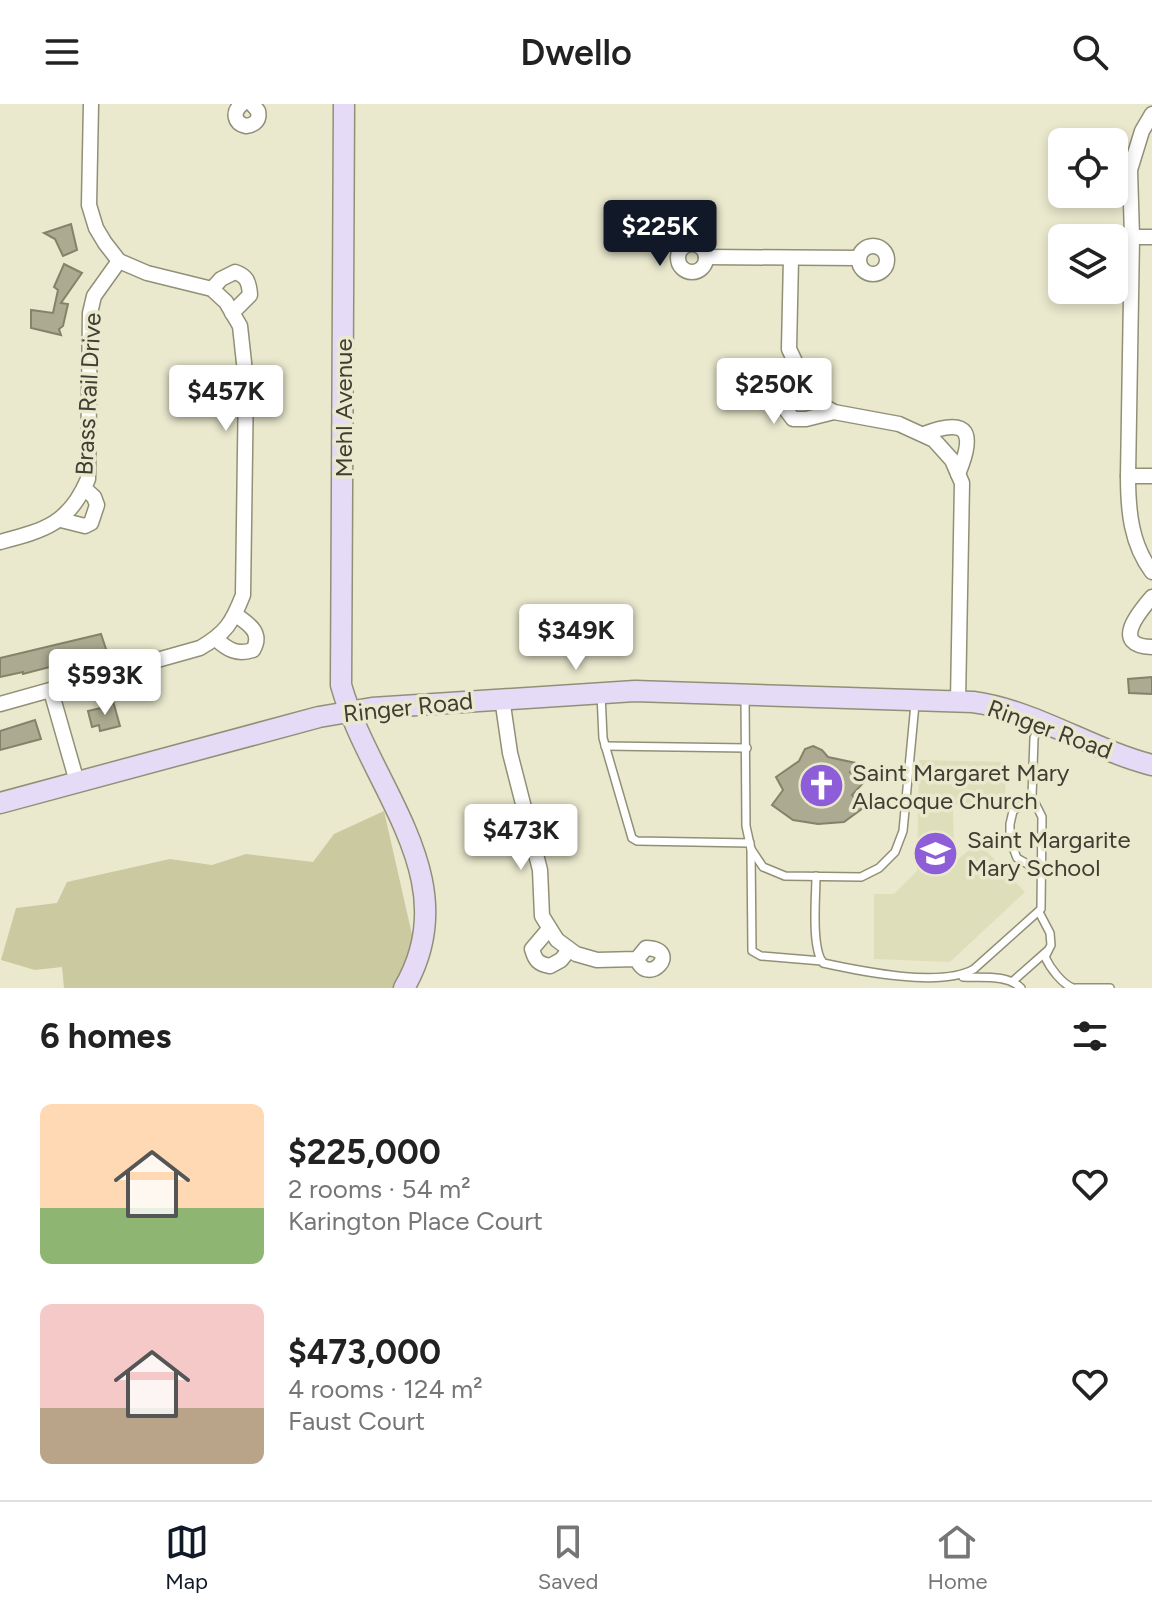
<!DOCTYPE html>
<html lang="en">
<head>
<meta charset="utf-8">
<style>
	:root { --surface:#fff; --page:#f6f6f6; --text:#222; --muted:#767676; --line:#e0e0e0; --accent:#111827 }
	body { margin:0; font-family:Figtree,sans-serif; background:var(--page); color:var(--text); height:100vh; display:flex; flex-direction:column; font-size:30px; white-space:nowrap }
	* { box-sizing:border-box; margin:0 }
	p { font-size:26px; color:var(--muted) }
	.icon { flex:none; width:44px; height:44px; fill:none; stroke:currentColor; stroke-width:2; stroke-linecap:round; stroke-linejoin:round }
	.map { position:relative; height:884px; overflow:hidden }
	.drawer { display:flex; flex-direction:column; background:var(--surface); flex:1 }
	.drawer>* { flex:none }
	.buttons { position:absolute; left:1048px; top:24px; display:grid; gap:16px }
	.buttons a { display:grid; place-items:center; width:80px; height:80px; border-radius:12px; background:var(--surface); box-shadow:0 4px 12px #0003; font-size:40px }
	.price { position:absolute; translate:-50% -68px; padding:0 18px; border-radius:8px; background:#fff; color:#222; font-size:26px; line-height:52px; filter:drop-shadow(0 2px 4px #0008) }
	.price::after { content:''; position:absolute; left:50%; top:48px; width:24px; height:18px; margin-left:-12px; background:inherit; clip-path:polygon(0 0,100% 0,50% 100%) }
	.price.on { background:var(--accent); color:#fff }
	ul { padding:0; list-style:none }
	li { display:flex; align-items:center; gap:24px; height:200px; padding:0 40px }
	li span { display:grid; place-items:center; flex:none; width:224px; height:160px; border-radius:12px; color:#555 }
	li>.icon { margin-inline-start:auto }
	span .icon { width:96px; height:96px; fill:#fffc; stroke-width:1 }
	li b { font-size:34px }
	h2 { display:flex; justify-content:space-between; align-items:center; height:96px; padding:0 40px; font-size:34px }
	header { display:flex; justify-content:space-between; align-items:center; height:104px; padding:0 40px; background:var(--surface); font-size:36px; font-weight:600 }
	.tabs { display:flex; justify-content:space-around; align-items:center; height:112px; border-top:2px solid var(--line); background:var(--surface); font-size:22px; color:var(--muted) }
	.tabs a { display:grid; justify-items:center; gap:4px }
	.tabs .on { color:var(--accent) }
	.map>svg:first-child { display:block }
</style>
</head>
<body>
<header><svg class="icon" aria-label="menu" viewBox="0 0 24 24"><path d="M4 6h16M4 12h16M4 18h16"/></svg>Dwello<svg class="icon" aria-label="search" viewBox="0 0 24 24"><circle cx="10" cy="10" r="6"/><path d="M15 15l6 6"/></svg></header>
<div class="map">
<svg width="1152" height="884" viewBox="0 0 1152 884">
	<rect width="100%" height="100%" fill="#eae9ce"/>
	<!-- built -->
	<path fill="#dfdebb" d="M919,656L1006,658L1005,701H953L954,759L978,738L1025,788L950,858L874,855V790H894L917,767Z"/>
	<!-- green -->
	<path fill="#cbc9a0" d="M384,707L413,835L405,864L395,884H64L62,863L35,866L1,856L16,804L57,799L67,778L170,755L212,761L246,750L313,758L334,730Z"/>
	<!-- building -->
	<g fill="#acab91" stroke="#84836a" stroke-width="2">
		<path d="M71,120L77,146L63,152L55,135L44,129Z"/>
		<path d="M64,160L82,169L61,199L68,200L63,222L59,225L61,231L31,224V206L53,209L58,186L54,183Z"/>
		<path d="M101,530L107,548L23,570V568L0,573V554Z"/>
		<path d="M1152,573V590L1129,589L1128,575Z"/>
		<path d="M113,597L120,622L100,627L99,621L92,623L88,607L101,604V599Z"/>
		<path d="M35,616L41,635L0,646V627Z"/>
		<path d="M813,642L822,646L828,653L856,659L850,668L864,678L852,691L863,704L844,718L818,720L793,716L772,701L783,686L776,673L799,657L805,645Z"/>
	</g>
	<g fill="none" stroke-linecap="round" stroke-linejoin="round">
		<defs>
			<g id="lane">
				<path d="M601,590L603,634L632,734L637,737L750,739"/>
				<path d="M745,592L746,722L751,745L763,763L785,772L861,773L879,764L895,748L903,727L915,600"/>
				<path d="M605,642L747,644"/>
				<path d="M1032,693L1013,707L1010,720V736L1017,754L1043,769"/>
				<path d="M751,745L752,847L761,852L822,857"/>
				<path d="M816,772C816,793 811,843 823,859C860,867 941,884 974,865L1041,805L1042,713L1032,693L1034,634L1040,619"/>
				<path d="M1039,808L1050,829L1051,841L1045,853C1050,864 1062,880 1073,884"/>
				<path d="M963,873C982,874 1007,870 1021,884"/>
				<path d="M1013,877L1047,847"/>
				<path d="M1076,884H1110"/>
			</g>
			<g id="street">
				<path d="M242,0C232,8 234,19 246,22C255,21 260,16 258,7L252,0"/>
				<path d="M1152,10L1142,27L1130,66L1132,133L1128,372C1128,407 1131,440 1152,468"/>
				<path d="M1132,133H1152"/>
				<circle cx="692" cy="154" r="14"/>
				<circle cx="873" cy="156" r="14"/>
				<path d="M706,153L859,154"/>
				<path d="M791,154L789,245L808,285L820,300L834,308L899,320L934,336L952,356L962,379L958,597"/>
				<path d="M212,185L221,175L235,168C247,172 249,178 250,191L232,209"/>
				<path d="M797,262L788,291L787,307L793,315H806L834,308"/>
				<path d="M924,330C970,312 975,330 958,370"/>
				<path d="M1128,372H1152"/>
				<path d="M61,416L85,422L91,419L97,401L94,393L84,384"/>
				<path d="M0,438C45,426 69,420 88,375L90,209L94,192L119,157"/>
				<path d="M1152,493C1139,508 1110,542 1152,543"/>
				<path d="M216,535C228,546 237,551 253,546C263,529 249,520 236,511"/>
				<path d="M51,587L77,678"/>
				<path d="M502,594L510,649L540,766L542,812L557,836L576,850L597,856L637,855L646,844C683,845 648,884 637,855"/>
				<path d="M0,600L200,544C226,529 232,519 243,491L246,277L240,222L226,198L212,185L147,169L119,157L105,139L96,124L89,101L91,0"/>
				<path d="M549,825L532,845C535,856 538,860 550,862L561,856L569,846"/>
			</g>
			<g id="secondary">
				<path d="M344,0L341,581C370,684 468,775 404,884"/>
				<path d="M0,699L319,613L372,604L635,587L973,598C1037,607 1090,645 1152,661"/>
			</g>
		</defs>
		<!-- lane casing -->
		<use href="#lane" stroke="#919077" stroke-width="10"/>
		<!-- street casing -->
		<use href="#street" stroke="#919077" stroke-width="17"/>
		<!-- secondary casing -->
		<use href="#secondary" stroke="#919077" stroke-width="23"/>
		<!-- lane -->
		<use href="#lane" stroke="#fff" stroke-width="7"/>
		<!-- street -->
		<use href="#street" stroke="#fff" stroke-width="14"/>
		<!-- secondary -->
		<use href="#secondary" stroke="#e5dbf7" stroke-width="20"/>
	</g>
	<!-- icons -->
	<defs>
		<symbol id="church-disc" viewBox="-11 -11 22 22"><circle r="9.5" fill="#8d5ed7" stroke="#eae9ce"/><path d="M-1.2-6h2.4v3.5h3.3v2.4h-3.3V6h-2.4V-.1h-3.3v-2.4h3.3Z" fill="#fff"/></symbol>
		<symbol id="school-disc" viewBox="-11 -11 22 22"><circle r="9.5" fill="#8d5ed7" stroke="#eae9ce"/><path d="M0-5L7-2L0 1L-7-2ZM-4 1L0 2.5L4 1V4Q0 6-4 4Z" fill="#fff"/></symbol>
	</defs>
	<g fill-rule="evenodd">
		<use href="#church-disc" x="796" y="656" width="51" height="51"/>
		<use href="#school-disc" x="910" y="724" width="51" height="51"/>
	</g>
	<g text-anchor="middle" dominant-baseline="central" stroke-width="7" stroke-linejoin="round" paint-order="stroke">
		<!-- street labels -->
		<g font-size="24" fill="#3e3e33" stroke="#eae9ce">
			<text transform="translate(88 290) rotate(-87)">Brass Rail Drive</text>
			<text transform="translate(343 304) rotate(-90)">Mehl Avenue</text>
			<text transform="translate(408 603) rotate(-6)">Ringer Road</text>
			<text transform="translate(1050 625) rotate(20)">Ringer Road</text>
		</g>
		<!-- poi labels -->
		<g font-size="24" fill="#3e3e33" stroke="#eae9ce" text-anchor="start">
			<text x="852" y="668">Saint Margaret Mary<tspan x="852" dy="28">Alacoque Church</tspan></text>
			<text x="967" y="735">Saint Margarite<tspan x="967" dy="28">Mary School</tspan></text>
		</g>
	</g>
</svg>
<div class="buttons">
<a><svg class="icon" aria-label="locate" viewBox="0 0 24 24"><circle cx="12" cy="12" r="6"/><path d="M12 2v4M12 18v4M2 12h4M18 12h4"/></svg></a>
<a><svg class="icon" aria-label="layers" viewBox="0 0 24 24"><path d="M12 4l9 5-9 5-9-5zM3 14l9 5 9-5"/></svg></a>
</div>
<b class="price on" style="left:660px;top:164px">$225K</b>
<b class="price" style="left:774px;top:322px">$250K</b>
<b class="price" style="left:226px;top:329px">$457K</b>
<b class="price" style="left:576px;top:568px">$349K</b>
<b class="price" style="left:105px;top:613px">$593K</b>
<b class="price" style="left:521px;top:768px">$473K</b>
</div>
<section class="drawer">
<h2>6 homes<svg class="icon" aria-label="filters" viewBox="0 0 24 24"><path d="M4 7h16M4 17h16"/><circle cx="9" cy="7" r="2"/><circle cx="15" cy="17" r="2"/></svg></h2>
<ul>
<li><span style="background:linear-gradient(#ffd9b3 65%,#8fb573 0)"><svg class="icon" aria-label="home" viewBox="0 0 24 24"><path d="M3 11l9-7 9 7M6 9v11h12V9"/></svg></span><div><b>$225,000</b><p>2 rooms · 54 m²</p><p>Karington Place Court</p></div><svg class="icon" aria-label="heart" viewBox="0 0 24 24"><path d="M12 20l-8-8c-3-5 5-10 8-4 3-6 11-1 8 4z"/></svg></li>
<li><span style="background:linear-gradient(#f6c9c9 65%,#b9a48a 0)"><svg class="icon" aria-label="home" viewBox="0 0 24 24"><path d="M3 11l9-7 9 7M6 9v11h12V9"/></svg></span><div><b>$473,000</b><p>4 rooms · 124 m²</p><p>Faust Court</p></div><svg class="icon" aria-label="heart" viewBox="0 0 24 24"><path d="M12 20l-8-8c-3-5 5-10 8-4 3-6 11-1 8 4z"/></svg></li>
</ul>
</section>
<nav class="tabs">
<a class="on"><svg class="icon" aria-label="map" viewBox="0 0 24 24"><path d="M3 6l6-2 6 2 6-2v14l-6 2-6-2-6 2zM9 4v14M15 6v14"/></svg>Map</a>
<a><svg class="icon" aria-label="saved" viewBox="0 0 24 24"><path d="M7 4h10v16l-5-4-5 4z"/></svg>Saved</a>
<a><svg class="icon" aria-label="home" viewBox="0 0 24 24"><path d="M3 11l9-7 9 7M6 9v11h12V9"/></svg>Home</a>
</nav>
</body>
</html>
